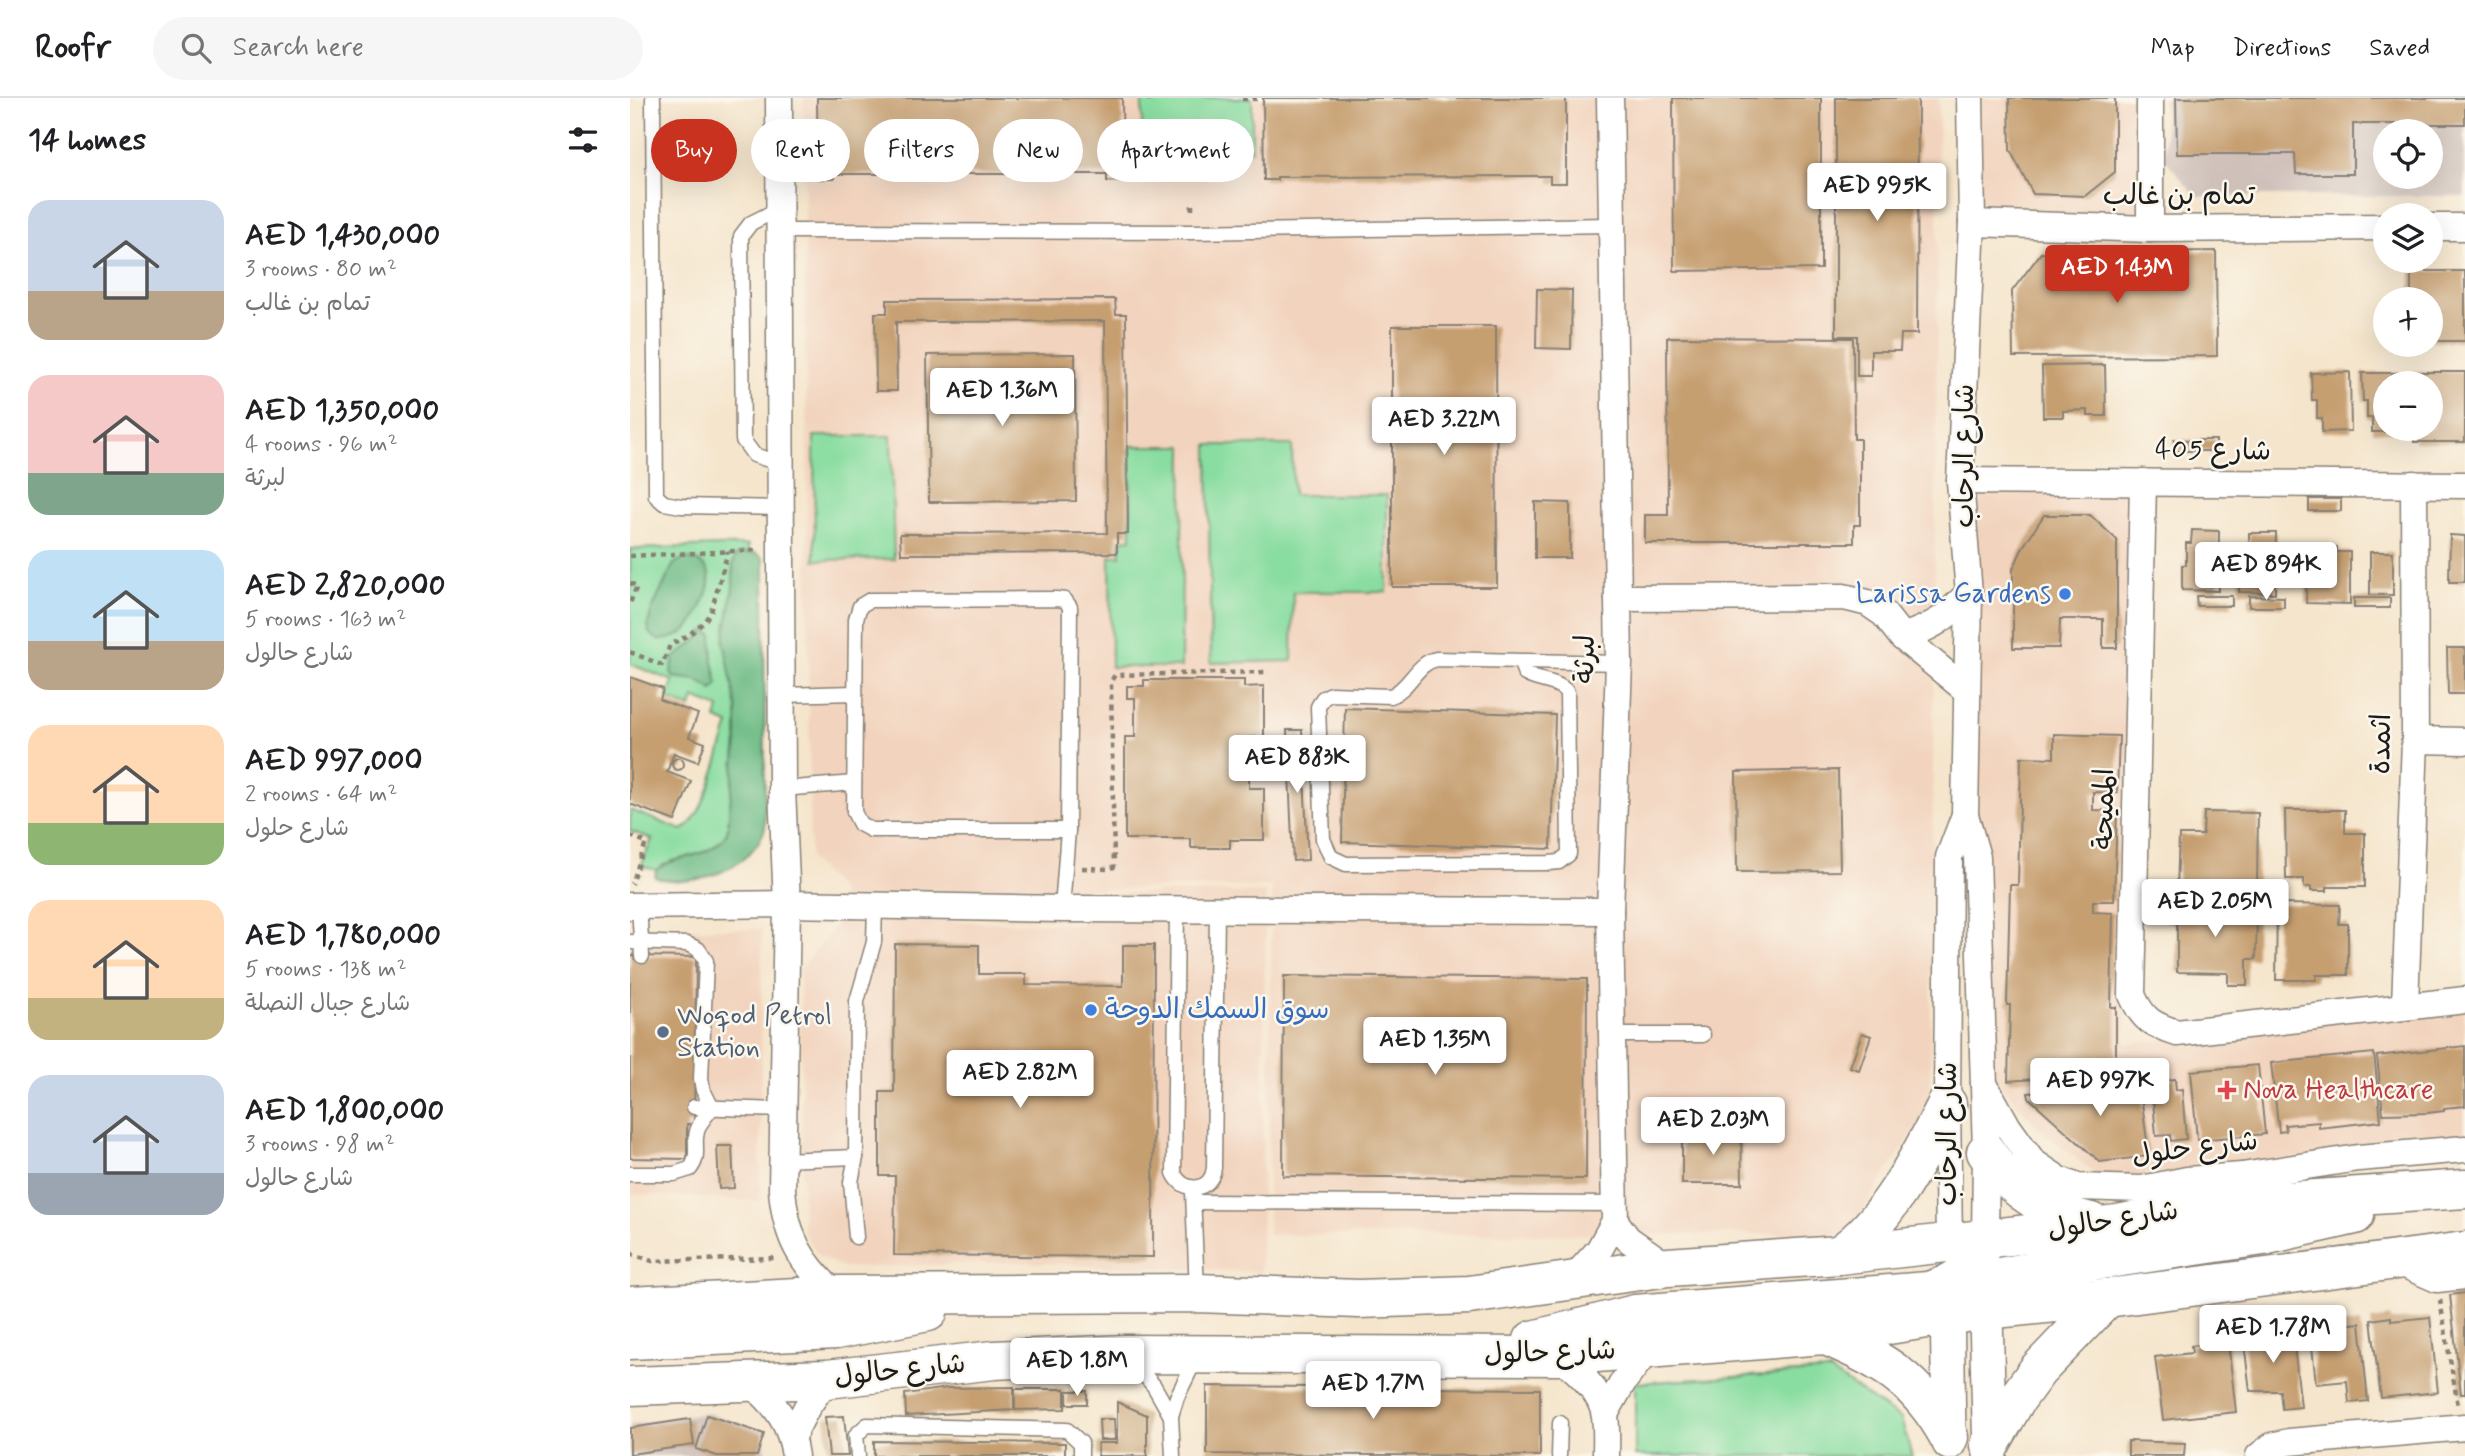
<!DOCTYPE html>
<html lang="en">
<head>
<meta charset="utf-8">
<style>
	:root { --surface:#fff; --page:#f6f6f6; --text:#202124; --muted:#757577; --line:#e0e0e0; --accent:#c8321e }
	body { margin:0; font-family:Mynerve,"Playpen Sans Arabic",sans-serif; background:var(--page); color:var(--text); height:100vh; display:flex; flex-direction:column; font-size:26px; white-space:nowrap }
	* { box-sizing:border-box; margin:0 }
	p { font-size:23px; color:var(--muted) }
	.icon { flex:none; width:38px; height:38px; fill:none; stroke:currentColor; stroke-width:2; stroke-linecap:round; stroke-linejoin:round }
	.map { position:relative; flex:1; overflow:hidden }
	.sheet { display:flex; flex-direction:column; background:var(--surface); width:630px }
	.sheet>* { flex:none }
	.banner { position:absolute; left:21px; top:21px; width:665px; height:63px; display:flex; gap:14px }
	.controls { position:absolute; left:1743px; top:21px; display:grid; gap:14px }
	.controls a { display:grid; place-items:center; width:70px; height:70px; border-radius:50%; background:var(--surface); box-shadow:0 7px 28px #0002; font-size:35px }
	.price { position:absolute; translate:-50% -60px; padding:0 16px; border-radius:7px; background:#fff; color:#222; font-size:23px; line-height:46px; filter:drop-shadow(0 2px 4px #0008) }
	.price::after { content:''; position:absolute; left:50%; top:42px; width:21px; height:16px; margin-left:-10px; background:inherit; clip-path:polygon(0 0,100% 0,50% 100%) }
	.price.active { background:var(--accent); color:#fff }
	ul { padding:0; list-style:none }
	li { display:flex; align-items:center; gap:21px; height:175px; padding:0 28px }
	li span { display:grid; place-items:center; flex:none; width:196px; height:140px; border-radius:21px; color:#555 }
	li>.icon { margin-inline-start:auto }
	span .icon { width:84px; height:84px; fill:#fffc; stroke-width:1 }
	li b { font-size:30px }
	h2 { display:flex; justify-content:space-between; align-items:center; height:84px; padding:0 28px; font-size:30px }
	.pill { padding:0 24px; border-radius:32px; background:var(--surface); box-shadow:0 7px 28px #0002; font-size:24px; line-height:63px }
	.pill.active { background:var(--accent); color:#fff }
	header { display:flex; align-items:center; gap:42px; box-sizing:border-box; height:98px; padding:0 35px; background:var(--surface); border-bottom:2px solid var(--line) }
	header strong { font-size:33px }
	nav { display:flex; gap:38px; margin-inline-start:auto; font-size:24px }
	.search { width:490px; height:63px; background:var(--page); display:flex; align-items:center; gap:18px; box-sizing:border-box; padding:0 24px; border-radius:38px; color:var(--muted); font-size:26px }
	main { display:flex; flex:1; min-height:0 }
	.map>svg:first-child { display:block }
</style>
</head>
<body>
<header>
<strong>Roofr</strong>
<div class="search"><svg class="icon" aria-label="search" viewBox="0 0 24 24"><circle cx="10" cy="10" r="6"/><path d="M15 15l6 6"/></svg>Search here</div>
<nav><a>Map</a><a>Directions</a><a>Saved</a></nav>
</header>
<main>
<section class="sheet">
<h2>14 homes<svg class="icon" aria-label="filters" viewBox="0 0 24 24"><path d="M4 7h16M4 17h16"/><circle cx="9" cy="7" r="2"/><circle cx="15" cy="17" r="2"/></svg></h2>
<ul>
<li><span style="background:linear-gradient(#c9d6e8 65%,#b9a48a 0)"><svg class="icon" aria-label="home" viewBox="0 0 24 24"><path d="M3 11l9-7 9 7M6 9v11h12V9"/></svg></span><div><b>AED 1,430,000</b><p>3 rooms · 80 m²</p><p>تمام بن غالب</p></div></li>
<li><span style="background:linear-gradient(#f6c9c9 70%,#7fa58c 0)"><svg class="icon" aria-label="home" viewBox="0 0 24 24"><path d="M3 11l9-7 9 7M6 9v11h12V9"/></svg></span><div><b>AED 1,350,000</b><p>4 rooms · 96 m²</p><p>لبرثة</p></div></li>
<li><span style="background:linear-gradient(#bfe0f5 65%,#b9a48a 0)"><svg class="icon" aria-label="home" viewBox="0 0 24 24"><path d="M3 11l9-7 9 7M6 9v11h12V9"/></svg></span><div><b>AED 2,820,000</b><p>5 rooms · 163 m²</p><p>شارع حالول</p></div></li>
<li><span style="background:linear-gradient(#ffd9b3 70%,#8fb573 0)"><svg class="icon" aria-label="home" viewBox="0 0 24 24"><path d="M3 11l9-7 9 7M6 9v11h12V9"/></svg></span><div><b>AED 997,000</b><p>2 rooms · 64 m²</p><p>شارع حلول</p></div></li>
<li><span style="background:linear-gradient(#ffd9b3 70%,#c2b280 0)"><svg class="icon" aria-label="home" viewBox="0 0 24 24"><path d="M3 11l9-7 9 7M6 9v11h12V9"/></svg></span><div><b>AED 1,780,000</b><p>5 rooms · 138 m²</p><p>شارع جبال النصلة</p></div></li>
<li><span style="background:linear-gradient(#c9d6e8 70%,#9aa5b1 0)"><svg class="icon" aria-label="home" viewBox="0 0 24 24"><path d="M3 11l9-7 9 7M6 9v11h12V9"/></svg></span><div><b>AED 1,800,000</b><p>3 rooms · 98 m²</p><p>شارع حالول</p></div></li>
</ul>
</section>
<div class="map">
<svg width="1835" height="1358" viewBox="0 0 1835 1358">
	<rect width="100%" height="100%" fill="#fbf7ec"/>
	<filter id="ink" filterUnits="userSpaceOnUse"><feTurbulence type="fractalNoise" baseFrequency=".0143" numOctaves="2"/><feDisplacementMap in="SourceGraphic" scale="14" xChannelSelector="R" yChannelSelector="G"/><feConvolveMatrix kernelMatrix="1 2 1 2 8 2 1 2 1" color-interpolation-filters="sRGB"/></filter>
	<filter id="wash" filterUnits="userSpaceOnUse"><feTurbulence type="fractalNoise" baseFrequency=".00686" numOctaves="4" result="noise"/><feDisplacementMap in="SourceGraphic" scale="28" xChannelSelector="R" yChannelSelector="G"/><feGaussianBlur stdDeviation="1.57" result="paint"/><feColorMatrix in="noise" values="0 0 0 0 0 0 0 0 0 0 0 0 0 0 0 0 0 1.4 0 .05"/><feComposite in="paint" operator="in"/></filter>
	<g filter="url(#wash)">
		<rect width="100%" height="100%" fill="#f5e5cc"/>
		<!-- built -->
		<g fill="#f2d4be">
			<path d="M174,0H1309L1300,1008L1217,1136L638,1137L642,788L449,792L448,822L213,817L210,792L180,761Z"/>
			<path d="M1335,0H1510L1511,118L1335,114Z"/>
			<path d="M1338,390H1504L1495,946L1835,909V1042L1472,1081L1408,1030L1357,971Z"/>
			<path d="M636,794L631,1174L383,1164L214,1170L189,1158L173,1134L170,872L211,821L451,826V795Z"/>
			<path d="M0,831H132L130,1103L0,1096Z"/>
		</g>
		<!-- industrial -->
		<g fill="#cfc0ba" fill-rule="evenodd">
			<path d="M1535,0H1835V98H1566L1535,61ZM1755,33H1801V79H1755Z"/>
			<path d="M77,1315L133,1333L136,1358H0V1327Z"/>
		</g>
		<!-- green -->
		<g fill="#89dda0" stroke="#527c5e" stroke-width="2">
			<rect x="512" y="0" width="110" height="52"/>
			<path d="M184,338H261L264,461L185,462Z"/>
			<path d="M578,347H662L663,397H757V494H663L662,563L581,565Z"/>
			<path d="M500,348H553L551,569H481L480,458H490L491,442L501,441Z"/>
			<path d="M118,447L119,646L107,642L97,735C78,763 51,754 26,772L11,768L22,741L0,733V712L52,732C76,719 90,652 99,626L86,621L89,610L64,600L61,610L37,601L43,583L0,566V451Z"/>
			<path d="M1200,1273L1271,1321L1282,1358H1005V1285Z"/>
		</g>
		<!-- forest -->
		<g fill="#6ebc86" stroke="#456c51" stroke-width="2">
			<path d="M111,455H126L133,460L134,466L135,730C123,770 64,792 25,779L26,772C50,754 78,764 97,735L107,644V612L94,543L103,490V465L106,458Z"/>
			<path d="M54,460C63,461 74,465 78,473C84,486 68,520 58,530C51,538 39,542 28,542L19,535L18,526L21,514L40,473L44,466Z"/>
			<path d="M75,533L82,536L83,564L88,586L83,592L66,582L43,579L41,574L44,560L66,543Z"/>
		</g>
		<g id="blocks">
			<!-- building -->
			<g fill="#c69f71">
				<path d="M187,0H492L493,84L477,83V76H204V81H188Z"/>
				<path d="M633,0H936V85H920V78L647,79V82H634Z"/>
				<path d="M1043,0H1191V171L1044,173Z"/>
				<path d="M1206,0H1288L1287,236H1271L1270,253H1241V278H1227V238H1206Z"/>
				<path d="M1379,0H1485V74L1455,98L1403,96L1380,52Z"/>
				<path d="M1546,0H1835V26H1723V76H1666L1665,56H1547Z"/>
				<path d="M1586,153L1587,258L1383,259L1382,193L1411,155Z"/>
				<path d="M1781,173H1835V243H1801V201H1781Z"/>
				<path d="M907,191L942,192L941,251L906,250Z"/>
				<path d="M485,201L486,216H496L498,436H487V455L271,456L270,436L477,435L475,223L266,224L267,293H246L245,215H257V202Z"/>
				<path d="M762,228H866L867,489H762Z"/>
				<path d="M1037,239L1223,240L1224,341H1230V427H1224V445H1015V417H1038Z"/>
				<path d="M445,256L446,403L299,404L297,257Z"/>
				<path d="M1475,267L1476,318H1458V312L1433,313V319H1413L1412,268Z"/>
				<path d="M1720,274L1721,333L1692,334V320H1687V302H1682L1681,275Z"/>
				<path d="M1784,274H1835V344H1784V331H1801V285H1784Z"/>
				<path d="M1732,275H1770V285H1755V331H1771V334H1742V320H1737V303H1733Z"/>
				<rect x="1544" y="342" width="42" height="11"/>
				<rect x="1679" y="401" width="32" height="12"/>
				<path d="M905,404L940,405V460H905Z"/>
				<path d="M1414,417H1460L1487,442V550H1473V521H1430L1429,550H1383V471L1393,449Z"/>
				<path d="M1562,432L1589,433L1588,493L1552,492V467H1556V445H1561Z"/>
				<path d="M1619,435H1646L1645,495L1609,494L1610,469H1614V447H1619Z"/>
				<path d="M1820,437L1835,438V484H1819Z"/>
				<path d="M1692,449H1707V454H1720V506L1676,505L1677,454L1692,453Z"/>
				<rect x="1740" y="454" width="23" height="43"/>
				<path d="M1566,498H1602V508H1567Z"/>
				<path d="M1619,498L1654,499V509H1619Z"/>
				<rect x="1724" y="500" width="36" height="10"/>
				<path d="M1817,550H1835V596H1818Z"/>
				<path d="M0,579L33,591L30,602L68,616L59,639L75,645L68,664L44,655L37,674L61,683L45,723L0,706Z"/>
				<path d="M514,582H614V589L634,588V639H619V690H634V742H600V750H561V741H495V639H505V600H497V588H514Z"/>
				<path d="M715,610L925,617L921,751L712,744Z"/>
				<path d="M657,632H672L678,762L663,763Z"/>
				<path d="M1424,636L1489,638L1487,695L1463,694V712L1487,713L1484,803H1463V814L1483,815L1481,909H1486V975L1378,983L1380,907H1377L1380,787H1388L1391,659L1424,660Z"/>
				<circle cx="48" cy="666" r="6"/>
				<path d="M1208,672L1210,773L1107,774L1106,674Z"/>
				<path d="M1655,712H1715V735H1735V789H1697V793H1681V789H1674V781H1656Z"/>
				<path d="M1574,714L1628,715L1627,784L1609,783V792L1602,791V795H1586V791L1547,790L1549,737H1573Z"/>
				<path d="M1541,800L1573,801V809L1627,810L1626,861H1617V887H1598V875L1547,874V825H1541Z"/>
				<path d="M1647,806L1710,807L1709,826H1718V877H1686V882H1646Z"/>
				<path d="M265,846L349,847V876H396V887L493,888V847H524L523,1159L264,1157L265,1078H250V994H264Z"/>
				<path d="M0,858L66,859L64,1026H57V1061L0,1060Z"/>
				<path d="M654,878L957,881L956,1081L653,1078Z"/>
				<path d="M1232,935L1241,938L1229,972L1220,969Z"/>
				<path d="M1835,948V1008L1814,1010V1013L1797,1015L1753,1016L1747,958Z"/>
				<path d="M1744,955L1751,1023L1689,1030V1024L1655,1027L1656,1033L1649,1034L1641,965Z"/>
				<path d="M1628,967L1635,1036L1567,1042L1561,973Z"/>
				<path d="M1537,977V982L1545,981L1546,992L1552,991L1556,1041L1541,1043L1540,1037L1526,1038L1521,978Z"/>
				<path d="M1509,982L1519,1058L1470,1064L1399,1000L1398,995Z"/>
				<path d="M1091,1024H1111L1112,1086H1052V1037L1091,1036Z"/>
				<path d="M87,1048H102L104,1090L89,1091Z"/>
				<path d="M1835,1195V1296H1831L1820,1197Z"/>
				<path d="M1761,1219V1223L1800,1219L1808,1294L1751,1300L1741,1222Z"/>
				<path d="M1730,1225L1738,1303L1719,1305L1717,1283L1686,1286L1680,1230Z"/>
				<path d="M1662,1230L1671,1309L1652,1311L1650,1293H1620L1613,1236Z"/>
				<path d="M1598,1244L1606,1314L1533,1322L1525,1259L1562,1255L1561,1248Z"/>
				<path d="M577,1288L910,1291V1358L577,1356Z"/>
				<path d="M384,1289V1312L276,1318L275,1296L317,1290Z"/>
				<path d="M385,1291H435V1311L385,1312Z"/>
				<rect x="437" y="1293" width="20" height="13"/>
				<path d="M487,1304L517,1317V1358H468V1345H487Z"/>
				<path d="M77,1317L134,1336L127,1358H87L66,1351Z"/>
				<path d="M214,1318L218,1358H199L195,1319Z"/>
				<path d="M60,1321L64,1347L0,1356V1330Z"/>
				<path d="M469,1321H484L485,1342H470Z"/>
				<path d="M244,1343L435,1345V1358H244Z"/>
				<path d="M1498,1343L1555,1345L1554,1358H1498Z"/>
			</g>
		</g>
	</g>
	<g filter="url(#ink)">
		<use href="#blocks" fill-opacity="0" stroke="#888074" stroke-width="2"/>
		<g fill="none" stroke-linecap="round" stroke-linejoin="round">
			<defs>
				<g id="service">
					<path d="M23,0L26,398L34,405L51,408L151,410"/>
					<path d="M149,111L121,125L111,138L113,342L124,357L151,366"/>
					<path d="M149,133L562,134L981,127"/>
					<path d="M426,501L435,502L440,509L438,732H241L230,726L224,714L226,521L230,508L240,502Z"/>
					<path d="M890,563L895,576C909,584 926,582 937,594L939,756L929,764L919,765L716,766L701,759L693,741L688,609L693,600L701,596L761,598C780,590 787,564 807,561L989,565"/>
					<path d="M152,597L224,595"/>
					<path d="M152,691L224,685"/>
					<path d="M9,808L12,858"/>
					<path d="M432,811L438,732"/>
					<path d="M547,812L544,1075C553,1096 581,1094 584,1070L587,812"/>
					<path d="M0,844L57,846L68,851L76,863L71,981L73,992L82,1010C75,1019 67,1027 66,1039C65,1052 69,1060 60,1071L44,1076H0"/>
					<path d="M982,937H1073"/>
					<path d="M64,1009L152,1012"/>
					<path d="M152,1062L226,1059"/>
					<path d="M563,1095L567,1194"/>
					<path d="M564,1104L985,1106"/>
					<path d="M226,1139L221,1084L226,1059L227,903L244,844L245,807"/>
					<path d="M501,1262L524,1288L541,1318"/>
					<path d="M228,1358L226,1337L237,1327L437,1332L451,1345V1358"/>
					<path d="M543,1358L541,1318L547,1299L566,1260"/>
					<path d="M929,1358L930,1325"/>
				</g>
				<g id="minor">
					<path d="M149,0L152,691L157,806L152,1092C156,1140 171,1165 206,1197"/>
					<path d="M1340,0L1342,125L1330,383L1339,496L1335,717L1347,759L1356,1054L1355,1141"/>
					<path d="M1520,0V131"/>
					<path d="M1342,125L1520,131L1755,129"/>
					<path d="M1801,129H1835"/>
					<path d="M1330,383L1835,387"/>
					<path d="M1513,384L1502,897C1513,922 1522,927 1547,935L1835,902"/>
					<path d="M988,500L1214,499L1238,505L1254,516L1272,539L1336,592"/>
					<path d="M1272,539C1287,534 1301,529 1314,519C1323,512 1329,503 1339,496"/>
					<path d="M1785,642L1835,643"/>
					<path d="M0,808L157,806L432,811L980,813"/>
					<path d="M1775,907L1785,642L1784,386"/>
					<path d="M1354,986L1378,1029L1403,1064L1430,1082L1448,1089L1512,1091L1557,1082L1612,1078L1728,1060L1835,1051"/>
					<path d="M985,1123L998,1141L1038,1169"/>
					<path d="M1319,1144L1317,1006L1319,759L1335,717"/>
					<path d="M1766,1163L1807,1181L1835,1178"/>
					<path d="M943,1181L969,1152L985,1123L980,813L989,565L980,0"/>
					<path d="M928,1258C947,1272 972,1293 975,1319C977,1332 976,1345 976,1358"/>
					<path d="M121,1285C145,1306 161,1325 165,1358"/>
					<path d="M975,1316L993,1284L1019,1250"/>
					<path d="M162,1338L177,1309L197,1281"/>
					<path d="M1629,1358L1642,1348L1659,1344L1835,1329"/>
				</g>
				<g id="tertiary">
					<path d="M1355,1186L1360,1356"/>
					<path d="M1317,1193L1319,1345"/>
				</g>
				<g id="secondary">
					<path d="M1356,1054C1381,1092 1417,1114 1461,1124"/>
					<path d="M1209,1157C1258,1124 1290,1058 1317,1006"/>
					<path d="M0,1208L206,1197L567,1195L729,1201L839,1197L1038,1169L1209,1157L1488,1126L1579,1108L1835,1091"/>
					<path d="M1323,1213L1346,1191L1370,1179L1424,1169L1633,1138L1725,1117"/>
					<path d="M1194,1237C1253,1262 1287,1281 1319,1339"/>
					<path d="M0,1242L206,1232L298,1214"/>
					<path d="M903,1242L1005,1216L1298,1193C1331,1184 1342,1171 1355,1141"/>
					<path d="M0,1288L197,1281L364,1262L495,1256L928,1258L1194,1237L1355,1212L1477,1200L1835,1153"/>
					<path d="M1360,1347L1386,1302L1408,1272L1477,1200"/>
				</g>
			</defs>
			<!-- service casing -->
			<use href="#service" stroke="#888074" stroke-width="17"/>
			<!-- minor casing -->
			<use href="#minor" stroke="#888074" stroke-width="29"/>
			<!-- tertiary casing -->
			<use href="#tertiary" stroke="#888074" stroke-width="36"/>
			<!-- secondary casing -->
			<use href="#secondary" stroke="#888074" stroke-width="41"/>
			<!-- path -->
			<g stroke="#888074" stroke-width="4.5" stroke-dasharray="5 5" stroke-linecap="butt">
				<path d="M517,1H525"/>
				<path d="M612,1H628"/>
				<path d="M562,107V117"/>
				<path d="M0,458L129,452"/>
				<path d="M0,485L7,488L0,505"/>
				<path d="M0,554L32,567L40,547L60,536L74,524L81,514L98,453"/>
				<path d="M0,738L16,744L2,786"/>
				<path d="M452,770L479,771L484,769L481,583L485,577L638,574"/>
				<path d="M0,1155L22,1163L146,1160"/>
				<path d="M1810,1202L1828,1308"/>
			</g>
			<!-- service -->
			<use href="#service" stroke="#fff" stroke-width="14"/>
			<!-- minor -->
			<use href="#minor" stroke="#fff" stroke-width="26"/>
			<!-- tertiary -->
			<use href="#tertiary" stroke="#fff" stroke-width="33"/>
			<!-- secondary -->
			<use href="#secondary" stroke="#fff" stroke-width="38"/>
		</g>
	</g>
	<!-- markers -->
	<g fill="#3f7fe0" stroke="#fbf7ec" stroke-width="2.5">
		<circle cx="1435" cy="496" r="7"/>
		<circle cx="461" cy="912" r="7"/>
	</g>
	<circle fill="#5c6f8a" stroke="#fbf7ec" stroke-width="2.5" cx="33" cy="934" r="7"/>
	<path fill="#e0444e" stroke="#fbf7ec" stroke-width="2.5" d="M1593.5 981.5h7v7h7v7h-7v7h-7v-7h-7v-7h7z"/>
	<g text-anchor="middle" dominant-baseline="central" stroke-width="5" stroke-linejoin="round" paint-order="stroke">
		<!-- street labels -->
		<g font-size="28" fill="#1c1c1c" stroke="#fbf7ec">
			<text x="1549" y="98">تمام بن غالب</text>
			<text transform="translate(1583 353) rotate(1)">شارع 405</text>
			<text transform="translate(1335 358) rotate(-90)">شارع الرحاب</text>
			<text transform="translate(956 561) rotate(-89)">لبرثة</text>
			<text transform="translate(1752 646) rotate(-89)">اثمدة</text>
			<text transform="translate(1475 711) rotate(-89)">المميحة</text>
			<text transform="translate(1318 1036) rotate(-90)">شارع الرحاب</text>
			<text transform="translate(1565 1051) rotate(-7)">شارع حلول</text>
			<text transform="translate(1483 1123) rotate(-9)">شارع حالول</text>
			<text transform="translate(920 1255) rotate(-2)">شارع حالول</text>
			<text transform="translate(270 1273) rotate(-6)">شارع حالول</text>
		</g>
		<!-- shop labels -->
		<g font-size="28" fill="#366cbe" stroke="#fbf7ec" text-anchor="end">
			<text x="1421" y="496">Larissa Gardens</text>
			<text x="475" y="912" text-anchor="start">سوق السمك الدوحة</text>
		</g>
		<!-- service labels -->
		<g font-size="28" fill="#4e5e75" stroke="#fbf7ec" text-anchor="start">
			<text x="47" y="918">Woqod Petrol<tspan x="47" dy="32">Station</tspan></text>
		</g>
		<!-- health labels -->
		<g font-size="28" fill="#be3a42" stroke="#fbf7ec" text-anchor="start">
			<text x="1613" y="992">Nova Healthcare</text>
		</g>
	</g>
</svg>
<div class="controls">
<a><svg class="icon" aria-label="locate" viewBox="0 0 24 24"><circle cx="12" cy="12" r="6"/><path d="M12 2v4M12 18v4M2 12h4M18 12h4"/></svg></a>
<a><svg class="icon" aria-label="layers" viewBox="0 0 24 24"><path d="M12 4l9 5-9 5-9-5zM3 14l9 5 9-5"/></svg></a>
<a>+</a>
<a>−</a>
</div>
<b class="price" style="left:1247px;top:125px">AED 995K</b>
<b class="price active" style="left:1487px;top:207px">AED 1.43M</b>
<b class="price" style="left:372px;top:330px">AED 1.36M</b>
<b class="price" style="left:814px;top:359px">AED 3.22M</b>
<b class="price" style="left:1636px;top:504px">AED 894K</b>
<b class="price" style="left:667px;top:697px">AED 883K</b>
<b class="price" style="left:1585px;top:841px">AED 2.05M</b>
<b class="price" style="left:805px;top:979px">AED 1.35M</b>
<b class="price" style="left:390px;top:1012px">AED 2.82M</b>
<b class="price" style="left:1470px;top:1020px">AED 997K</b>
<b class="price" style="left:1083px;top:1059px">AED 2.03M</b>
<b class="price" style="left:1643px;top:1267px">AED 1.78M</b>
<b class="price" style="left:447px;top:1300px">AED 1.8M</b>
<b class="price" style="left:743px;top:1323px">AED 1.7M</b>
<div class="banner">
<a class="pill active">Buy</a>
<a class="pill">Rent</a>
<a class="pill">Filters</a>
<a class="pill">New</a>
<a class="pill">Apartment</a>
</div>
</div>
</main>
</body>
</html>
